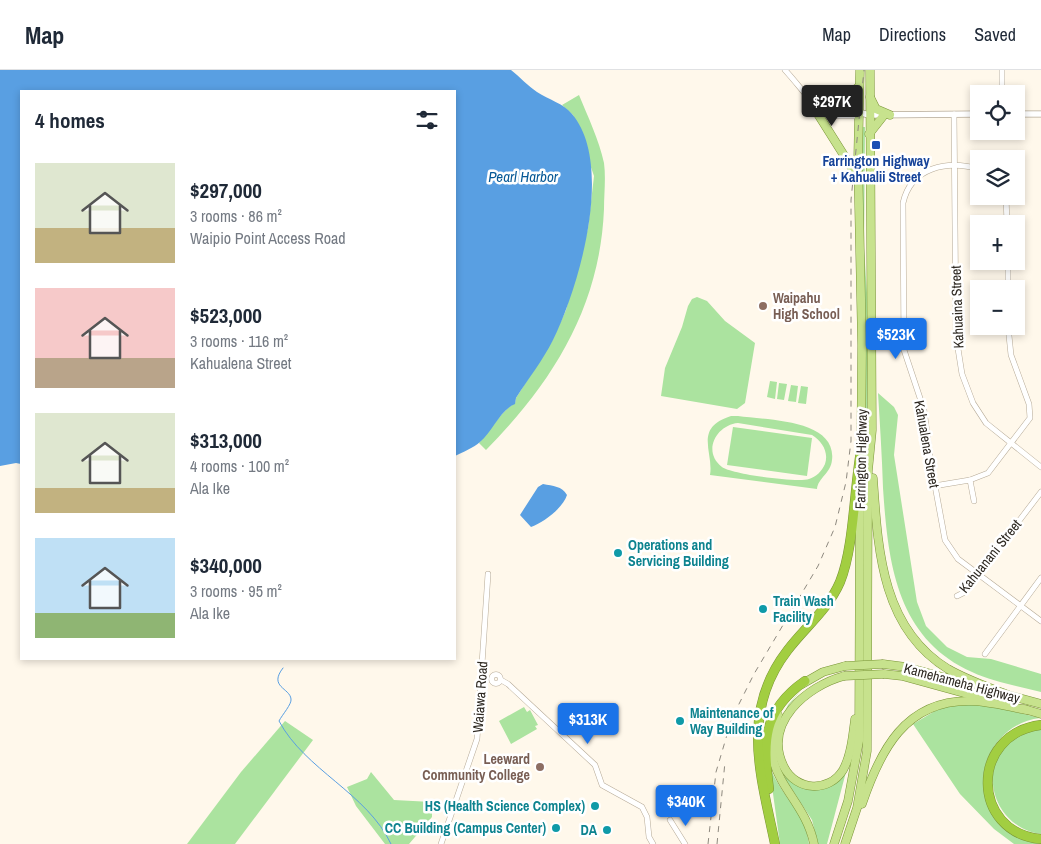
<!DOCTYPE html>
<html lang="en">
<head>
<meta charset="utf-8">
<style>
	:root { --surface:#fff; --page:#f6f6f7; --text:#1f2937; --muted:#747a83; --line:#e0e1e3; --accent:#1a73e8 }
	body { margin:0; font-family:"Archivo Narrow",sans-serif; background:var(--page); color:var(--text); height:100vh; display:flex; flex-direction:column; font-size:19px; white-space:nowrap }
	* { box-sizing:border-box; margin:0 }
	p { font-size:16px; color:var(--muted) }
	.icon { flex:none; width:28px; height:28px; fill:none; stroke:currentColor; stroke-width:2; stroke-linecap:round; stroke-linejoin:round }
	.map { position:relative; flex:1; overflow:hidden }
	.sheet { position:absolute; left:20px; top:20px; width:436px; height:570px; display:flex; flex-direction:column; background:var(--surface); border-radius:0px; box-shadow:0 2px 8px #0003 }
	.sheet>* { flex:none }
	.buttons { position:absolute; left:970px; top:15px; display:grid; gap:10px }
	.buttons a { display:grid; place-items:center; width:55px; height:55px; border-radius:0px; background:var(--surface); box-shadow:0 2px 8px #0003; font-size:25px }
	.price { position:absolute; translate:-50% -42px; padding:0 11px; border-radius:5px; background:var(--accent); color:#fff; font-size:16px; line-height:32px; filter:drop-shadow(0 1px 2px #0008) }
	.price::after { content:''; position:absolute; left:50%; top:30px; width:15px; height:11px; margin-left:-8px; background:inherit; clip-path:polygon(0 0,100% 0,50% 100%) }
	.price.current { background:#222; color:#fff }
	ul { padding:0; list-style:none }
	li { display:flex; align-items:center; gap:15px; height:125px; padding:0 15px }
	li span { display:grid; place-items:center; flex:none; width:140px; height:100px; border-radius:0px; color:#555 }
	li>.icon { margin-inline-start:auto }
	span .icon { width:60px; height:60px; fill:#fffc; stroke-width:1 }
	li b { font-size:21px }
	h2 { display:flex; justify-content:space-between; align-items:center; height:60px; padding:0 15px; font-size:21px }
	header { display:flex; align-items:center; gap:30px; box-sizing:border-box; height:70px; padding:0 25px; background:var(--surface); border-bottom:1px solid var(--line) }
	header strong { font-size:24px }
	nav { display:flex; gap:28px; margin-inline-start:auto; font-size:18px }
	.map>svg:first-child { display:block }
</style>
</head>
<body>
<header>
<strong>Map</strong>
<nav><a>Map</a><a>Directions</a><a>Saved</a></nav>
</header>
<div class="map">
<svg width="1041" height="774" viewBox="0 0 1041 774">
	<rect width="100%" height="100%" fill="#fff8eb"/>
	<!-- green -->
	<g fill="#abe39f" fill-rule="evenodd">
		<path d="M579,25C588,47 599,70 604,93C606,108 604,124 604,139C600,237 553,312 486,380L479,373C489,362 503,339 515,333L516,328L552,271L566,240L588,158L594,106L573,45L562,35Z"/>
		<path d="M861,57H865L864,178L867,223L868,570H866Z"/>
		<path d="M697,227L707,231L725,251L755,273L745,333L737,339L661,326L665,298L682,257L688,236L692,229Z"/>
		<path d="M770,311L777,312L775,329L767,327Z"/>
		<path d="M779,313L787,314L784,330L777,329Z"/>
		<path d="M791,315L798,316L796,332L788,331Z"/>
		<path d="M801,316L808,317L806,334L798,333Z"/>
		<path d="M878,323L894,337L898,345L894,385L917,532L926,556L947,577L967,587L991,589L1041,604V622C1018,616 993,612 972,602C896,568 888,492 883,418C882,387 880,355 878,323Z"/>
		<path d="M731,346H738C766,350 837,349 832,390C831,403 818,408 817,419L710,405C714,382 693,358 731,346ZM738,353L812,365C822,371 829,382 825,394C822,401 816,407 809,409C797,413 731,404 722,397C702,382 716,355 738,353Z"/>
		<path d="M733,357L812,368L807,406L727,395Z"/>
		<path d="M801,620L790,634L781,653L779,687L799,714L833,715L846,702L827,774H818L812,750L786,710L777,684L780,651L788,635Z"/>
		<path d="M954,634H983L1040,648C1002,652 973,693 987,730C989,738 1009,760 1016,765C1023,771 1033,772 1041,774H1014L994,759L960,724L913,654L935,641Z"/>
		<path d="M524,637L527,642L530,640L538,655L535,656L537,659L511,674L499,651Z"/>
		<path d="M285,651L313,670L235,774H187L241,702Z"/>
		<path d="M1041,658V764C995,758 975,700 1012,669C1019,663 1032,661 1041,658Z"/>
		<path d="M771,700C782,726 806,745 809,774H780L770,702Z"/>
		<path d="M371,702L394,730L432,732V747L409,774H385L356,736L347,717L367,709Z"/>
	</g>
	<!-- water -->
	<g fill="#599fe2">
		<path d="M0,0H511C520,7 528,16 537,22C549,30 563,33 572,44C615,95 579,217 553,270C543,290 528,309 516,328L515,334C500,340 493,361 480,372C473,378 463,382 455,386V21H21V394L16,393L0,396Z"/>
		<path d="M543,414C553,416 562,416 567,425C563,438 543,453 531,457L520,445L538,417Z"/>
	</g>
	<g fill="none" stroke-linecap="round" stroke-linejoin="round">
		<!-- stream -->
		<path stroke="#599fe2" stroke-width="1" d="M283,598C268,617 290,618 291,629C292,634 282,645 279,651C305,700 367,723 391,774"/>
		<defs>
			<g id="minor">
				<path d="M785,0C815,33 810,41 858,42"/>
				<path d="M1002,24V0"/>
				<path d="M819,38L830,46H860"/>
				<path d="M954,44L956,266L962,304L973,333L986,353L1041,397"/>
				<path d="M979,99C947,90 911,97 903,133L904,280L924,340L931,394L945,470L958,489L1041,551"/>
				<path d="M1006,126L1007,154"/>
				<path d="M1008,191V219"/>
				<path d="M970,410L974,431"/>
				<path d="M934,416L970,410L988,403L1030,348L1029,334L1011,285L1008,256"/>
				<path d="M957,526L965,522L1041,422"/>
				<path d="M985,584L1041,508"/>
				<circle cx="496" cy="609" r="4.5"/>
				<path d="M501,610L508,614L595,695L602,715L642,737L647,747L649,767L653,774"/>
				<path d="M670,750L685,774"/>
				<path d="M441,774L477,669L488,504"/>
			</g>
			<g id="tertiary">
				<path d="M858,42L869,45L979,44"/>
				<path d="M1016,44H1041"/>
			</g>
			<g id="primary">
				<path d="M860,0L858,89L862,275L861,385"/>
				<path d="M870,27L876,39L890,45"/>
				<path d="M812,31L816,41L857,106"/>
				<path d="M836,42L851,32L857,18"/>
				<path d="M869,64L884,45"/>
				<path d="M873,408C878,479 881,558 948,599C967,610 988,617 1008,625"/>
				<path d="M883,594L906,597L972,615"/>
				<path d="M884,604L902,606L982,628"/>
				<path d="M844,606C807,616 762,653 784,697C796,721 829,723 843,700C851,686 853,665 855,649"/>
				<path d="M802,614L823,602L845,596"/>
				<path d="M1004,624L1041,634"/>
				<path d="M1024,639L1041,644"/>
				<path d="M778,645C754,706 804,723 814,774"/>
				<path d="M862,734C880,681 905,630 970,631C989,631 1009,637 1027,640"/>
				<path d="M834,774L848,731L859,671L860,417"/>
				<path d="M845,774L857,738L867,681L868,401L872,360L870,0"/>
			</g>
			<g id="motorway">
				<path d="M1041,655C969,664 971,763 1041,769"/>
				<path d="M769,719C763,672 762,641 805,611"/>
				<path d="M775,774C761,706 740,642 787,581C804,558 828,540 840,512C854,478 854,420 861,381"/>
			</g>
		</defs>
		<!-- minor casing -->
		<use href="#minor" stroke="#b6aa97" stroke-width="6"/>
		<!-- tertiary casing -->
		<use href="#tertiary" stroke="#b6aa97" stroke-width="7"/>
		<!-- primary casing -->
		<use href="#primary" stroke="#799436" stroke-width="9"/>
		<!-- motorway casing -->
		<use href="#motorway" stroke="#799436" stroke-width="10"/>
		<!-- minor -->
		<use href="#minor" stroke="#fff" stroke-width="5"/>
		<!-- tertiary -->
		<use href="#tertiary" stroke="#fff" stroke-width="5.5"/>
		<!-- primary -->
		<use href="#primary" stroke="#c7e28d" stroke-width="8"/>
		<!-- motorway -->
		<use href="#motorway" stroke="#a2ce41" stroke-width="9"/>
		<!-- rail -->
		<g stroke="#8e897f" stroke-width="1" stroke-dasharray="6 6" stroke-linecap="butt">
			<path d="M708,774L716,702L732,648L754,604L818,496L835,457L846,412L851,371V130L864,0"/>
			<path d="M717,774L725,692"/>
		</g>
		<defs>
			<g id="primary-bridge">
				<path d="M845,596L883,594"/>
				<path d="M844,606L884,604"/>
			</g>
		</defs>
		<!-- primary-bridge casing -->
		<use href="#primary-bridge" stroke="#799436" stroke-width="9" stroke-linecap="butt"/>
		<!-- primary-bridge -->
		<use href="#primary-bridge" stroke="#c7e28d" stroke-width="8"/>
	</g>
	<!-- markers -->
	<rect fill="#1a4fb4" stroke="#fff" stroke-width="2" x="871" y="70" width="10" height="10" rx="2.5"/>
	<g fill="#8d6e63" stroke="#fff" stroke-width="2">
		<circle cx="763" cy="236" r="5"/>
		<circle cx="540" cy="697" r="5"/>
	</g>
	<g fill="#0f9aa8" stroke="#fff" stroke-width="2">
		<circle cx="618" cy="483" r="5"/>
		<circle cx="763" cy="539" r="5"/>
		<circle cx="680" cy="651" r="5"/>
		<circle cx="595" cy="736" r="5"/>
		<circle cx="556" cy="758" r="5"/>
		<circle cx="607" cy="760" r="5"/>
	</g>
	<g text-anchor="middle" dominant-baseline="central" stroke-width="5" stroke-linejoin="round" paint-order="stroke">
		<!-- transit labels -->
		<g font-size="14" font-weight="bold" fill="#164399" stroke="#fff">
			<text x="876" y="91">Farrington Highway<tspan x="876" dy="16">+ Kahualii Street</tspan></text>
		</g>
		<!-- education labels -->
		<g font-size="14" font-weight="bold" fill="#785e54" stroke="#fff" text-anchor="start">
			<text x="773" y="228">Waipahu<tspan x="773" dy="16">High School</tspan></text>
			<text x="530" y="689" text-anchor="end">Leeward<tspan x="530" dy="16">Community College</tspan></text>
		</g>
		<!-- street labels -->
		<g font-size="14" fill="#2d2821" stroke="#fff">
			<text transform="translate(957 237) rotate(-92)">Kahuaina Street</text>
			<text transform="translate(927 374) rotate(80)">Kahualena Street</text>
			<text transform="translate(861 389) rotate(-89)">Farrington Highway</text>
			<text transform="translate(990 486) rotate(-51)">Kahuanani Street</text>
			<text transform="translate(962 613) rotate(15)">Kamehameha Highway</text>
			<text transform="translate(480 627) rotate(-86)">Waiawa Road</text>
		</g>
		<!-- culture labels -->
		<g font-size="14" font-weight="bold" fill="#0d838f" stroke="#fff" text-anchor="start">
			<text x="628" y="475">Operations and<tspan x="628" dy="16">Servicing Building</tspan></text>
			<text x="773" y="531">Train Wash<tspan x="773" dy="16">Facility</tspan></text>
			<text x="690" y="643">Maintenance of<tspan x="690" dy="16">Way Building</tspan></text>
			<text x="585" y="736" text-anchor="end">HS (Health Science Complex)</text>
			<text x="546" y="758" text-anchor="end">CC Building (Campus Center)</text>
			<text x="597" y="760" text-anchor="end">DA</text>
		</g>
		<!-- water labels -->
		<g font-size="15" font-style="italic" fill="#075996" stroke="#fff">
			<text x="523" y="106">Pearl Harbor</text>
		</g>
	</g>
</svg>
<div class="buttons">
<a><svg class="icon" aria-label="locate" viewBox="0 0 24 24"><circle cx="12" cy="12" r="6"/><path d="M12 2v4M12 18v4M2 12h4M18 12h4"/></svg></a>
<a><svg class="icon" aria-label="layers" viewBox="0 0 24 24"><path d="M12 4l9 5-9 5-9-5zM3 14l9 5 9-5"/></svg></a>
<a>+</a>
<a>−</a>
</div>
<b class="price current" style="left:832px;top:57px">$297K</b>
<b class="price" style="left:896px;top:290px">$523K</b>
<b class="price" style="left:588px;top:675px">$313K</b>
<b class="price" style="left:686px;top:757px">$340K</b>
<section class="sheet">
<h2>4 homes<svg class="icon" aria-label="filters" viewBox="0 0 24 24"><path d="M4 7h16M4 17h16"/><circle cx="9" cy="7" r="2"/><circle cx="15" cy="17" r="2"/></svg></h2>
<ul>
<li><span style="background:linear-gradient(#dfe7d0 65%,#c2b280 0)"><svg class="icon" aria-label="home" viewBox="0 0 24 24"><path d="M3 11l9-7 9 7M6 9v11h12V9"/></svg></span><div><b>$297,000</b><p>3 rooms · 86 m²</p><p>Waipio Point Access Road</p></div></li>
<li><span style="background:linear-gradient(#f6c9c9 70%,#b9a48a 0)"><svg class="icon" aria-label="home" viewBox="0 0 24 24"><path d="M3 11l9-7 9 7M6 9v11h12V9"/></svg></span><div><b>$523,000</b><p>3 rooms · 116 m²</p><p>Kahualena Street</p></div></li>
<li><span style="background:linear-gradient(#dfe7d0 75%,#c2b280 0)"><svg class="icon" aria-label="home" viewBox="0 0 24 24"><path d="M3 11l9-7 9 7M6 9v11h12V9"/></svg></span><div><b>$313,000</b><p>4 rooms · 100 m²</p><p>Ala Ike</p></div></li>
<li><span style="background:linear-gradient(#bfe0f5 75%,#8fb573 0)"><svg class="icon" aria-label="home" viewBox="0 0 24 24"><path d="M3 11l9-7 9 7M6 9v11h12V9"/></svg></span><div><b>$340,000</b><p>3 rooms · 95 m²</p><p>Ala Ike</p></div></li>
</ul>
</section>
</div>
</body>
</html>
